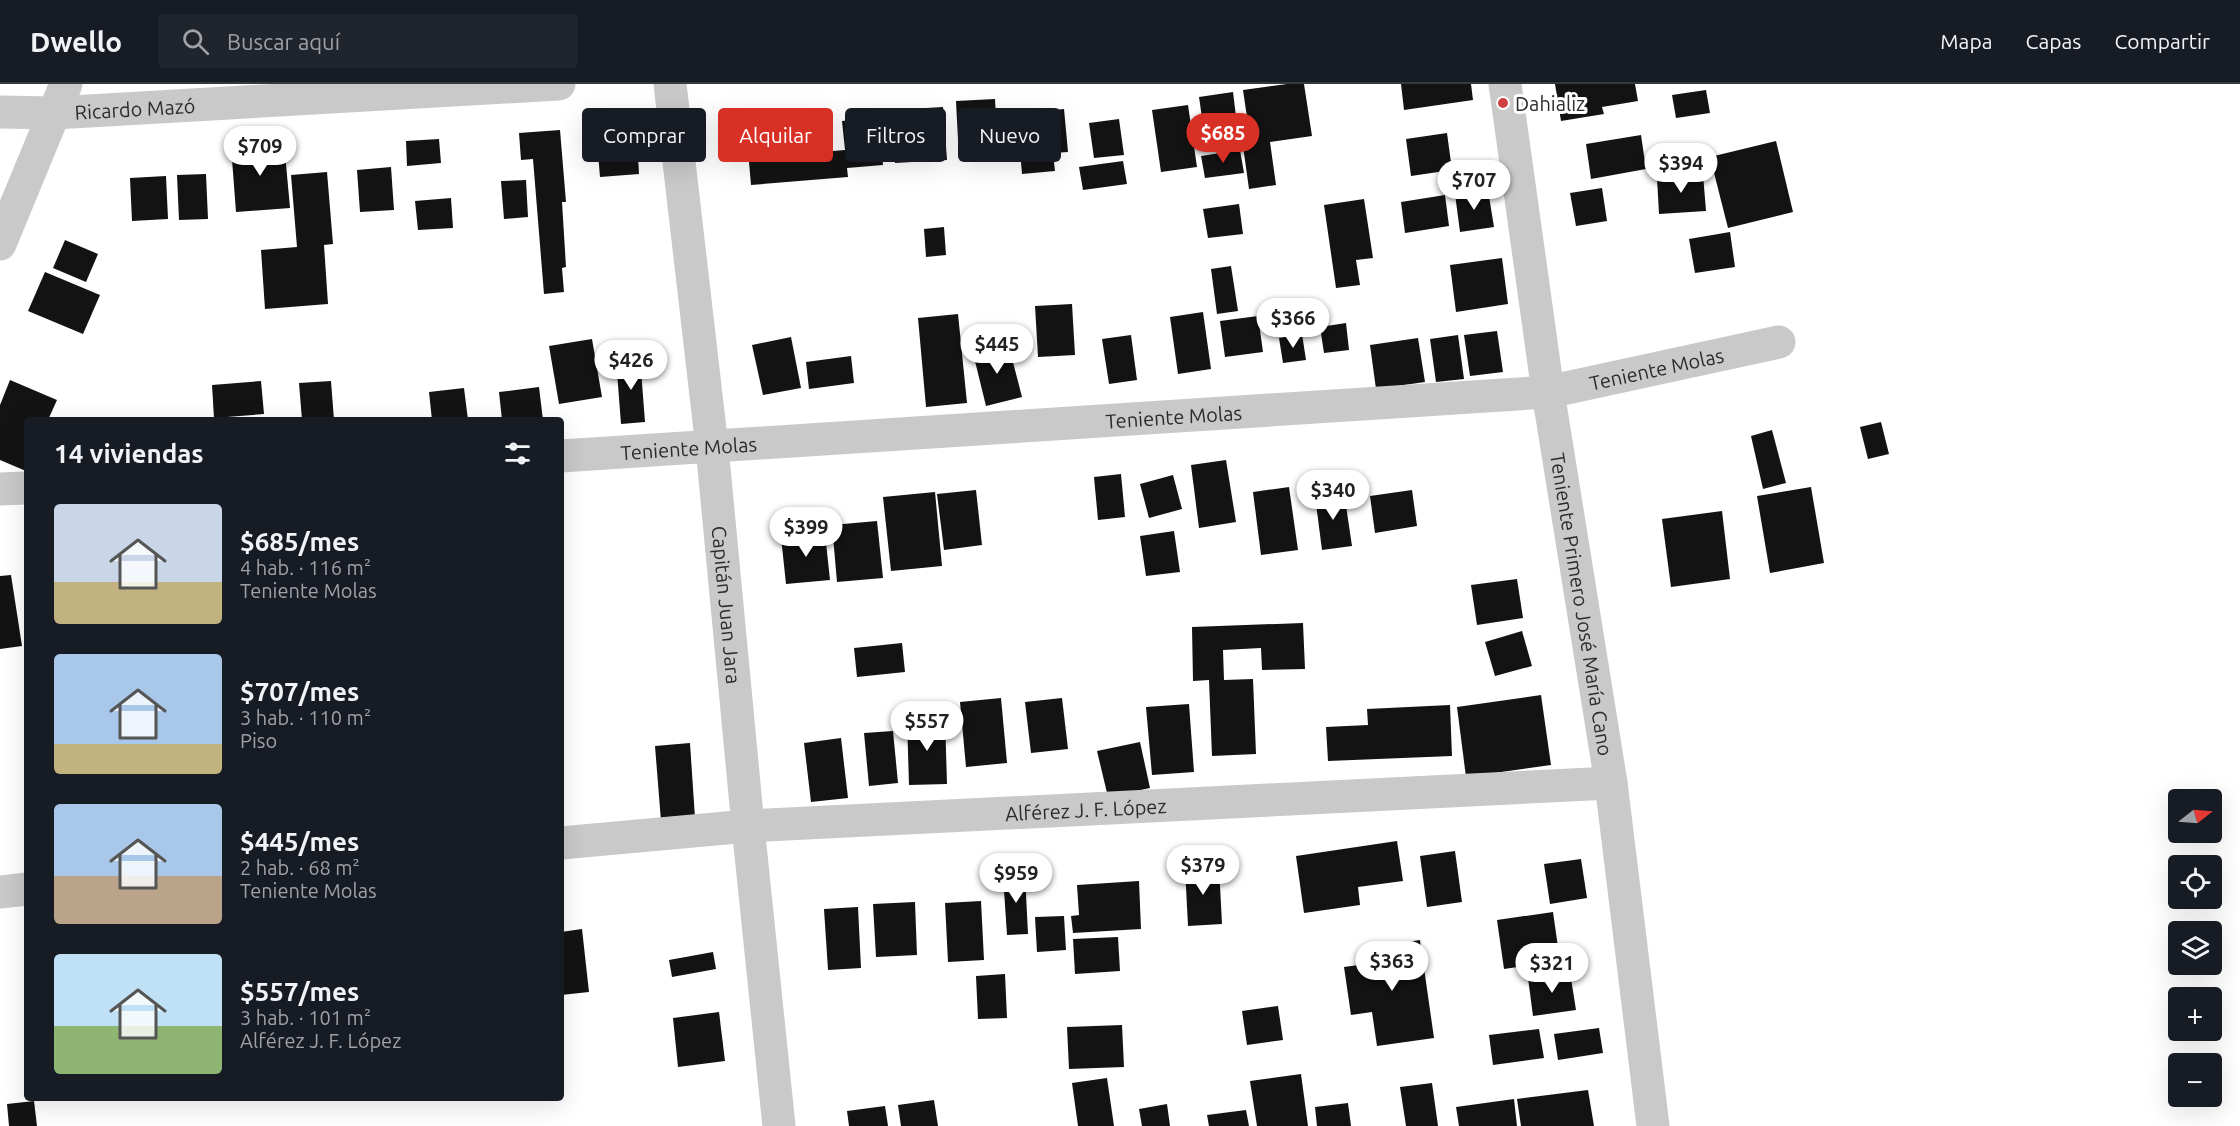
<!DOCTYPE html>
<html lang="es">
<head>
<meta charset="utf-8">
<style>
	:root { --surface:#171b24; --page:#20242c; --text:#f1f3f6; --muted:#9ea1a6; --line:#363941; --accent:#d93025 }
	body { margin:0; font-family:Ubuntu,sans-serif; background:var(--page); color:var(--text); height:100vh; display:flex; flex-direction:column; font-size:22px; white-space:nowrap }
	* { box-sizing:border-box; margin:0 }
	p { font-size:20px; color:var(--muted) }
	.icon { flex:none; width:33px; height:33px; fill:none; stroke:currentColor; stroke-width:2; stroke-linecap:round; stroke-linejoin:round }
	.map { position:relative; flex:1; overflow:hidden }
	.sheet { position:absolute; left:24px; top:333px; width:540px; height:684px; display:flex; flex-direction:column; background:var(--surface); border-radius:6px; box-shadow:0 6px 24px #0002 }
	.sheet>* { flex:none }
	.top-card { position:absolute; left:582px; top:24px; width:570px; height:54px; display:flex; gap:12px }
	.needle { width:39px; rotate:73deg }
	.fabs { position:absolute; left:2168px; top:705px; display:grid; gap:12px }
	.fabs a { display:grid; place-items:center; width:54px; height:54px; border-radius:6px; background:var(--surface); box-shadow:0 6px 24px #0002; font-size:30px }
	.price { position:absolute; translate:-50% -51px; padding:0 14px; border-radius:21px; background:#fff; color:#222; font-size:20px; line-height:39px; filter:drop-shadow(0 2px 3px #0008) }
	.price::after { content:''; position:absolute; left:50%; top:36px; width:18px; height:14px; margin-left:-9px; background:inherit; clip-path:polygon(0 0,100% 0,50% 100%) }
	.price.active { background:var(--accent); color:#fff }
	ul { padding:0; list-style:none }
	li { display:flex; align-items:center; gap:18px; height:150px; padding:0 30px }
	li span { display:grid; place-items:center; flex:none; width:168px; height:120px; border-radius:6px; color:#555 }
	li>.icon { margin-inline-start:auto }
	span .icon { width:72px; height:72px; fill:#fffc; stroke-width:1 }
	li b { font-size:26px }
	h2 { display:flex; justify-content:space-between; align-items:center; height:72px; padding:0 30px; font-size:26px }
	.chip { padding:0 21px; border-radius:6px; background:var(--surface); box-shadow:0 6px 24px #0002; font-size:21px; line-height:54px }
	.chip.active { background:var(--accent); color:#fff }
	header { display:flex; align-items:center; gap:36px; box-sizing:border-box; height:84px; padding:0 30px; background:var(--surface); border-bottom:2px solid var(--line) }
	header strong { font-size:28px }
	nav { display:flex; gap:33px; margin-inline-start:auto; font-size:21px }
	.search { width:420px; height:54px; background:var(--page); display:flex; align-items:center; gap:15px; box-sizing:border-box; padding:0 21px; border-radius:6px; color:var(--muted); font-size:22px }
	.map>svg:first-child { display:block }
</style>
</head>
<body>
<header>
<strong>Dwello</strong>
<div class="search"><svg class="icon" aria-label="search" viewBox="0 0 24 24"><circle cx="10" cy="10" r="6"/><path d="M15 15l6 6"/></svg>Buscar aquí</div>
<nav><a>Mapa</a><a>Capas</a><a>Compartir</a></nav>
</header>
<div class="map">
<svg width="2240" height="1042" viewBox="0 0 2240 1042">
	<rect width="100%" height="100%" fill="#fff"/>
	<!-- building -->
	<g fill="#131313">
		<path d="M1287,0H1304L1312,52L1270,58L1276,101L1249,105L1243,62L1251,61L1243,6Z"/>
		<path d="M1401,0H1471L1473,16L1404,26Z"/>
		<path d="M1555,0H1635L1638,17L1602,23L1604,30L1561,37Z"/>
		<path d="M1706,6L1710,29L1676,34L1672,11Z"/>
		<path d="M1233,8L1238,49L1205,54L1199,13Z"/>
		<path d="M995,15L998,73L959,75L956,17Z"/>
		<path d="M1188,21L1197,83L1161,88L1152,26Z"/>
		<path d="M943,23L947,76L895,79L892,26Z"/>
		<path d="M1064,25L1068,68L1053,69L1055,87L1022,90L1017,30Z"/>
		<path d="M879,33L883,81L847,84L848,93L751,101L749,78L785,75V71L845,66L842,37Z"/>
		<path d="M824,35L826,59L781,64L779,38Z"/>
		<path d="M1119,35L1124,71L1094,74L1089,39Z"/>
		<path d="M560,46L566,118H562L566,183L562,184L564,208L544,210L533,75L521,76L519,49Z"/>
		<path d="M1447,49L1452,86L1411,92L1406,55Z"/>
		<path d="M1641,51L1646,85L1591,95L1586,60Z"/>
		<path d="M637,54L639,90L600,93L597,57Z"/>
		<path d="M439,55L441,79L407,82L406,57Z"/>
		<path d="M1776,57L1793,128L1728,144L1710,73Z"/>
		<path d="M284,58L290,124L236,128L231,62Z"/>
		<path d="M1240,66L1244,89L1205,94L1201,72Z"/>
		<path d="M1123,77L1127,100L1083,106L1079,83Z"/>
		<path d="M391,83L394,126L360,128L357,86Z"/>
		<path d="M327,88L333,160L324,161L328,220L265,225L261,166L297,163L291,91Z"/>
		<path d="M206,90L208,135L179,136L177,91Z"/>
		<path d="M1703,90L1706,127L1659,130L1657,94Z"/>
		<path d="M166,92L168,135L132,137L130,94Z"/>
		<path d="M526,96L528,133L504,135L501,97Z"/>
		<path d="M1602,104L1607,137L1576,142L1570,109Z"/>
		<path d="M1488,106L1494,143L1460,148L1455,110Z"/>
		<path d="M1445,111L1449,142L1405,149L1401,118Z"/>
		<path d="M451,114L453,144L418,146L415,117Z"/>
		<path d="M1364,115L1373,174L1356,176L1360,201L1336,204L1324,121Z"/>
		<path d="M1239,120L1243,150L1208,154L1203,125Z"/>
		<path d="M944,143L946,171L926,173L924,145Z"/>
		<path d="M1730,148L1735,183L1695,189L1689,155Z"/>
		<path d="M65,156L98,170L86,198L53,184Z"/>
		<path d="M1502,174L1508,220L1456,228L1450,181Z"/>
		<path d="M1231,182L1238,227L1217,230L1211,185Z"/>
		<path d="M45,188L100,211L83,250L28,227Z"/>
		<path d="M1072,220L1075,271L1038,273L1035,222Z"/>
		<path d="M1203,228L1211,285L1178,290L1170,233Z"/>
		<path d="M958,230L967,319L926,323L918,234Z"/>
		<path d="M1258,232L1263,268L1225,273L1220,237Z"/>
		<path d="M1346,239L1349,266L1324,269L1320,243Z"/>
		<path d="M1497,247L1503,288L1470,292L1464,251Z"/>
		<path d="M1302,250L1306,276L1283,279L1279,254Z"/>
		<path d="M1131,251L1137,296L1109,300L1102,255Z"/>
		<path d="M1458,251L1464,295L1436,298L1430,255Z"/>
		<path d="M791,253L801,304L763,311L752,261Z"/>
		<path d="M1418,254L1425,298L1376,305L1370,261Z"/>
		<path d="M592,255L602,313L559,320L549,262Z"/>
		<path d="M1008,259L1022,313L986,322L973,269Z"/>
		<path d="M851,272L854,299L809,305L806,278Z"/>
		<path d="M640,273L645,338L621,340L616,275Z"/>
		<path d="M10,296L57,316L48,336H27L26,387L0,376V321Z"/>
		<path d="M261,297L264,330L214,334L212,301Z"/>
		<path d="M331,297L334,336H302L299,299Z"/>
		<path d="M539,303L543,336H502L499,308Z"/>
		<path d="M464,304L468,336H432L429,308Z"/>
		<path d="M1881,338L1889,370L1868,375L1860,343Z"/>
		<path d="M1772,346L1786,399L1763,405L1751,352Z"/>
		<path d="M1226,376L1236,438L1199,444L1191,381Z"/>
		<path d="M1121,390L1125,433L1098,436L1094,393Z"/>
		<path d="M1173,391L1182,425L1149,434L1140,400Z"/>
		<path d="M1289,403L1298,466L1261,471L1253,408Z"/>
		<path d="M1811,403L1824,479L1770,489L1757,412Z"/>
		<path d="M976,406L982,461L944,466L937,410Z"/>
		<path d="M1412,406L1417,442L1375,449L1370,412Z"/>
		<path d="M935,408L942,482L891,487L883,413Z"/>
		<path d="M1344,408L1352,462L1322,466L1315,412Z"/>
		<path d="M1722,427L1730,495L1671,503L1662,435Z"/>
		<path d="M877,437L883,494L837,498L832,441Z"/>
		<path d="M1174,447L1180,488L1146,492L1140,452Z"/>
		<path d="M825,449L830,496L786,500L781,453Z"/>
		<path d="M11,491L22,562L0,565V492Z"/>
		<path d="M1517,495L1523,534L1477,541L1471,501Z"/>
		<path d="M1303,539L1305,585L1262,586L1261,564L1223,566L1224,596L1253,595L1256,670L1212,672L1209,596L1193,597L1192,543Z"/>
		<path d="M1522,547L1532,582L1495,592L1485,558Z"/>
		<path d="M902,559L905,588L857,593L854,564Z"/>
		<path d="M1541,611L1551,681L1466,693L1457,623Z"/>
		<path d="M1001,614L1007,679L966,683L960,618Z"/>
		<path d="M1062,614L1068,665L1031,669L1025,618Z"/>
		<path d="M1189,620L1194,688L1152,691L1146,623Z"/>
		<path d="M1450,621L1452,672L1328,677L1326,643L1368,641L1367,625Z"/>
		<path d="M945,634L947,700L909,701L907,635Z"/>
		<path d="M893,647L898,699L869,702L864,649Z"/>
		<path d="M841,654L848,714L811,718L804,659Z"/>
		<path d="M1140,658L1150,704L1108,713L1097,667Z"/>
		<path d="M690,659L695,734L661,737L655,662Z"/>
		<path d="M1397,757L1403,797L1358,803L1360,821L1304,829L1296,772Z"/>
		<path d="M1455,767L1462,818L1427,823L1420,772Z"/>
		<path d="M1581,775L1587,814L1550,820L1544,780Z"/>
		<path d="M1219,782L1222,840L1188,842L1185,784Z"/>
		<path d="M1025,790L1028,850L1007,851L1003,791Z"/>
		<path d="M1139,797L1141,845L1073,849L1071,832L1079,831L1077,801Z"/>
		<path d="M981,817L984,876L948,878L945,819Z"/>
		<path d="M915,818L917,871L876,873L873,820Z"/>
		<path d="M858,823L861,884L828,886L824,825Z"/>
		<path d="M1553,828L1560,877L1504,885L1497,836Z"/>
		<path d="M1064,832L1066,866L1037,868L1035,833Z"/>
		<path d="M582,845L589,908L561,911V848Z"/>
		<path d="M1118,853L1120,887L1075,890L1073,855Z"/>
		<path d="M1420,856L1434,954L1377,962L1372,928L1351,931L1344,883L1366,880L1363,864Z"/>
		<path d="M713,868L716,885L672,893L669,876Z"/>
		<path d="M1570,888L1576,926L1533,932L1528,894Z"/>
		<path d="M1005,890L1007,934L978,935L976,892Z"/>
		<path d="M1278,922L1283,956L1247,961L1242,927Z"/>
		<path d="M719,928L725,977L678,983L673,934Z"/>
		<path d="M1122,941L1124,983L1069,985L1067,943Z"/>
		<path d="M1599,944L1603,969L1558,976L1554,950Z"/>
		<path d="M1539,945L1544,974L1493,981L1489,951Z"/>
		<path d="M1301,990L1308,1042H1257L1250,997Z"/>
		<path d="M1107,994L1114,1042H1078L1072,999Z"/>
		<path d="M1432,999L1438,1042H1406L1400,1003Z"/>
		<path d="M1588,1006L1594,1042H1521L1517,1015Z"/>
		<path d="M1514,1015L1517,1042H1459L1456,1023Z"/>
		<path d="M934,1016L938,1042H901L898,1021Z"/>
		<path d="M34,1017L37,1042H9L7,1020Z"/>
		<path d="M1348,1019L1351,1042H1317L1315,1023Z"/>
		<path d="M1167,1020L1170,1042H1142L1139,1025Z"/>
		<path d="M885,1022L888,1042H849L847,1027Z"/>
		<path d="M1246,1026L1249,1042H1209L1207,1031Z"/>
	</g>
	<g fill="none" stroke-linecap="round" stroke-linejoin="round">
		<!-- street -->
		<g stroke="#c9c9c9" stroke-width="33">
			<path id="s1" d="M670,0L712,363L748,742L779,1042"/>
			<path id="s2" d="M1505,0L1548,308L1611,699L1653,1042"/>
			<path id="s3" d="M0,28L54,29L559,0"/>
			<path d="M0,160L66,0"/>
			<path id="s4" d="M561,372L1548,308L1779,258"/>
			<path d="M0,405L27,404"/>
			<path id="s5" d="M561,759L748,742L1611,699"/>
			<path d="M0,808L27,805"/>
		</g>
	</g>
	<!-- markers -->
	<circle fill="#ce4342" stroke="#fff" stroke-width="2" cx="1503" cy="19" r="6"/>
	<g text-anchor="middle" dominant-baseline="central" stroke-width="6" stroke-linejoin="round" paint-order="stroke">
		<!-- poi labels -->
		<g font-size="20" fill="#2c2c2c" stroke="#fff" text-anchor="start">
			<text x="1515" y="19">Dahializ</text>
		</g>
		<!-- street labels -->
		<g font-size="20" fill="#2c2c2c" stroke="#fff">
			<text stroke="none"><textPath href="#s3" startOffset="135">Ricardo Mazó</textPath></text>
			<text stroke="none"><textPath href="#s4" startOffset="1100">Teniente Molas</textPath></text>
			<text stroke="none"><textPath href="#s4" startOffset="614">Teniente Molas</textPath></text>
			<text stroke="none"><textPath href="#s4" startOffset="128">Teniente Molas</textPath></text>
			<text stroke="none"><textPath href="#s1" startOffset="524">Capitán Juan Jara</textPath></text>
			<text stroke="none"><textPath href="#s2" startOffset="526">Teniente Primero José María Cano</textPath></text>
			<text stroke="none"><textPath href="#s5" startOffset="526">Alférez J. F. López</textPath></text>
		</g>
	</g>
</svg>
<div class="fabs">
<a><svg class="needle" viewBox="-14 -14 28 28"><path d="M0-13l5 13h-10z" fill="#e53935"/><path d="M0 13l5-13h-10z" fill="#9ea1a6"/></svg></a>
<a><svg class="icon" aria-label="locate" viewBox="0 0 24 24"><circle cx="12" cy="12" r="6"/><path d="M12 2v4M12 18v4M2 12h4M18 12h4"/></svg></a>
<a><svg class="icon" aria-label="layers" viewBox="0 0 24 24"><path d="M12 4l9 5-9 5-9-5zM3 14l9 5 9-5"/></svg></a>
<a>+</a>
<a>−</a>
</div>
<b class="price active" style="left:1223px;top:80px">$685</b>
<b class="price" style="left:260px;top:93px">$709</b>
<b class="price" style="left:1681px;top:110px">$394</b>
<b class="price" style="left:1474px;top:127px">$707</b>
<b class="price" style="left:1293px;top:265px">$366</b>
<b class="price" style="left:997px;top:291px">$445</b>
<b class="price" style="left:631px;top:307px">$426</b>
<b class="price" style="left:1333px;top:437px">$340</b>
<b class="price" style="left:806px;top:474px">$399</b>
<b class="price" style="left:927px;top:668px">$557</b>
<b class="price" style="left:1203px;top:812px">$379</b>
<b class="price" style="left:1016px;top:820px">$959</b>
<b class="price" style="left:1392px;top:908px">$363</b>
<b class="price" style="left:1552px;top:910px">$321</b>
<div class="top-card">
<a class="chip">Comprar</a>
<a class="chip active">Alquilar</a>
<a class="chip">Filtros</a>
<a class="chip">Nuevo</a>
</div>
<section class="sheet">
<h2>14 viviendas<svg class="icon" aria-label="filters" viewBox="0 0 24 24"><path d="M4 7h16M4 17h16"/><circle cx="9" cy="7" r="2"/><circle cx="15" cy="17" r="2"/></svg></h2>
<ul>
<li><span style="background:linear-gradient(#c9d6e8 65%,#c2b280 0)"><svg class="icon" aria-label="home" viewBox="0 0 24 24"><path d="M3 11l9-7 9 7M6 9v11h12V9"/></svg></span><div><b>$685/mes</b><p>4 hab. · 116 m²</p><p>Teniente Molas</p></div></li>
<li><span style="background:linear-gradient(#a9c7e8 75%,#c2b280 0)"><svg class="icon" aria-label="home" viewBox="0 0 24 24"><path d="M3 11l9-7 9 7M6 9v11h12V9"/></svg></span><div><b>$707/mes</b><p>3 hab. · 110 m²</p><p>Piso</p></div></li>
<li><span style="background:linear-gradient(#a9c7e8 60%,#b9a48a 0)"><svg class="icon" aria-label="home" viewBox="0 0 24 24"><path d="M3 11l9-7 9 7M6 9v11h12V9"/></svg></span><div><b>$445/mes</b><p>2 hab. · 68 m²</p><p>Teniente Molas</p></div></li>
<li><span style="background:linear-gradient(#bfe0f5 60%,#8fb573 0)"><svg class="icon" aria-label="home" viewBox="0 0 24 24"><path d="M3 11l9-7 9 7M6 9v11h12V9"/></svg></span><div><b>$557/mes</b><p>3 hab. · 101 m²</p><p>Alférez J. F. López</p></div></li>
</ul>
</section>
</div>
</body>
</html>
